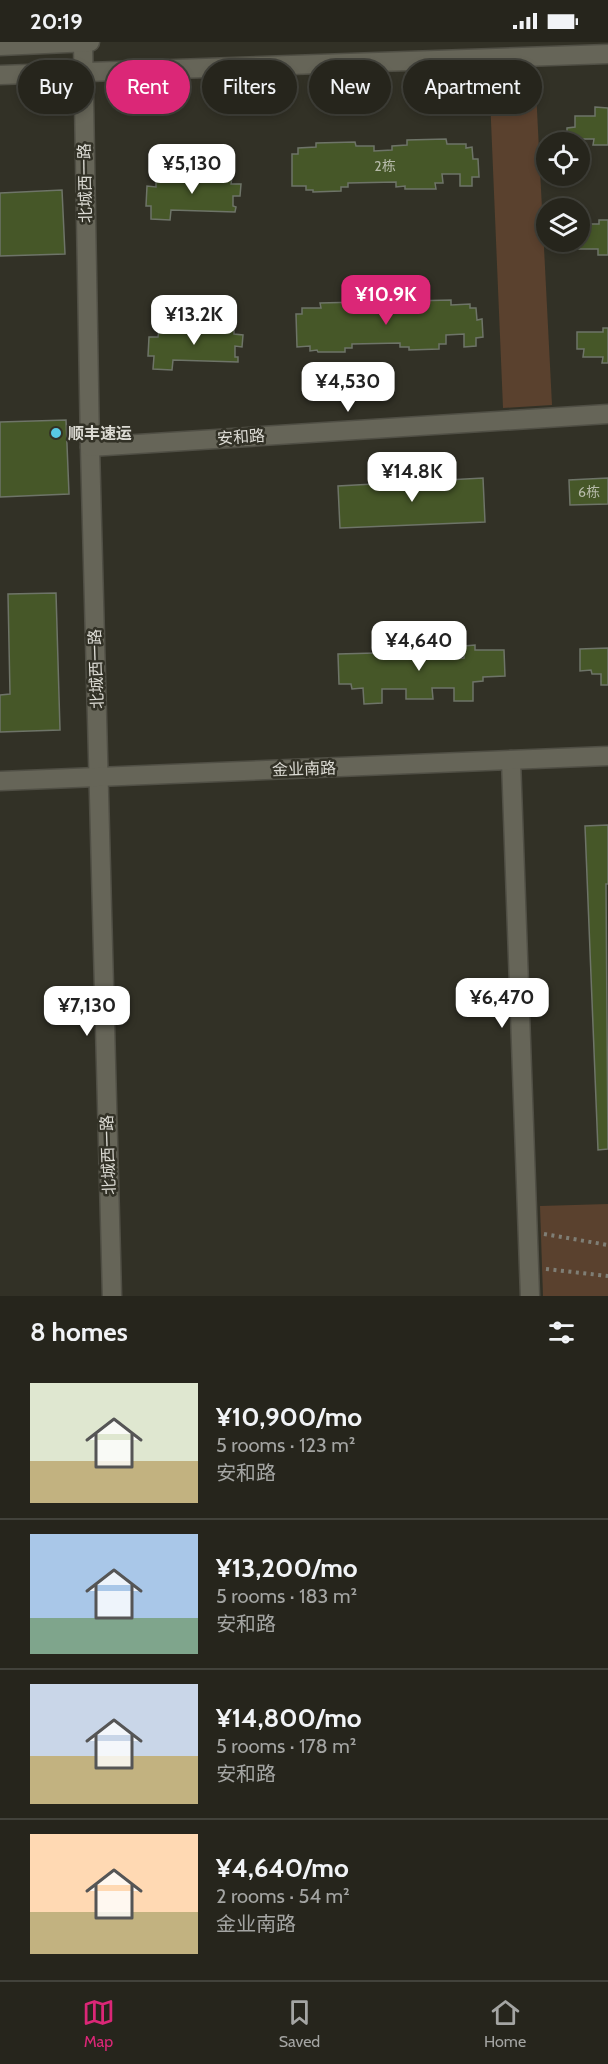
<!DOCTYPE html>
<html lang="en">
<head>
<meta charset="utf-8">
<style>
	:root { --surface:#26251c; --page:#323129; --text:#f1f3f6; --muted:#a4a5a3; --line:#42423b; --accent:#db2777 }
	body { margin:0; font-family:Cabin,"Noto Sans SC",sans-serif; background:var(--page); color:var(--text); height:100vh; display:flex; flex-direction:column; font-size:22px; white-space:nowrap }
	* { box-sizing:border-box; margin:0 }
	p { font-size:20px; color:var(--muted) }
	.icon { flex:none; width:33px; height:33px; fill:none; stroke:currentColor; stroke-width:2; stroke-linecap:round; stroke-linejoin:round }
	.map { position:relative; height:1254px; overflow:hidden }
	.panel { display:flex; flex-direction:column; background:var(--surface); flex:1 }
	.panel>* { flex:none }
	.guide { position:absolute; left:18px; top:18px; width:573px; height:54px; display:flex; gap:12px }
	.controls { position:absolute; left:536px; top:90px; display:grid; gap:12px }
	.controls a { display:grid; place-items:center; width:54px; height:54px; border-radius:50%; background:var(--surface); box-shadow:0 3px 9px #0003,0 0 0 2px var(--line); font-size:30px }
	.price { position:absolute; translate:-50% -51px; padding:0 14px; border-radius:12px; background:#fff; color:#222; font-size:20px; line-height:39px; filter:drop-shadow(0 2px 3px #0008) }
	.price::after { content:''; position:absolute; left:50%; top:36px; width:18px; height:14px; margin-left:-9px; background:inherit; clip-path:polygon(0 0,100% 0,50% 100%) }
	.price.on { background:var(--accent); color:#fff }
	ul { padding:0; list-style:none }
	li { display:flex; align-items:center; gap:18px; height:150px; padding:0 30px }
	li+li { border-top:2px solid var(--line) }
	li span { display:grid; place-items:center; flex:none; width:168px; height:120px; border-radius:0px; color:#555 }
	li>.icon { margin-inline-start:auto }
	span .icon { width:72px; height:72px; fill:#fffc; stroke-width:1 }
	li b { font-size:26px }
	h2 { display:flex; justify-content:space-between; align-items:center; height:72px; padding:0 30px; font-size:26px }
	.chip { padding:0 21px; border-radius:27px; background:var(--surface); box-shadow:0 3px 9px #0003,0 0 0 2px var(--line); font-size:21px; line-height:54px }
	.chip.on { background:var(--accent); color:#fff }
	.status { display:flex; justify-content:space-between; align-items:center; height:42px; padding:0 30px; background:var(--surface); direction:ltr }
	.status svg { height:16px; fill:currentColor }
	.dock { display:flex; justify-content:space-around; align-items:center; height:84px; border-top:2px solid var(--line); background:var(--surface); font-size:16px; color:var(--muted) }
	.dock a { display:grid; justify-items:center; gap:3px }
	.dock .on { color:var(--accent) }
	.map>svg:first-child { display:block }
</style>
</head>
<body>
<div class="status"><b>20:19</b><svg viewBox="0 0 49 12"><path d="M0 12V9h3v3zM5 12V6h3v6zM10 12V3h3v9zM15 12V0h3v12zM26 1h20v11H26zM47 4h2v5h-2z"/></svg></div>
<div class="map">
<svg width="608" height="1254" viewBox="0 0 608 1254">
	<rect width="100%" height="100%" fill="#323126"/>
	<!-- green -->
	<g fill="#5a412e">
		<path d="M535,29L552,363L503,366L489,31Z"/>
		<path d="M608,1162V1254H543L540,1164Z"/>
	</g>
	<!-- building -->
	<g fill="#465728" stroke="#6e7468" stroke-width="1.5">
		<path d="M595,65L608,66V103H593L594,97H567V86L575,85V74H595Z"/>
		<path d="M446,97L447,102H466V106L472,105L473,117H478L479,135H472V144H460V132H442L443,141H435L436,147H405V144L396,145V140L348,141V145H341V149L313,150V148H306V144H292V112H298V106L316,105V101L355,100L356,104H374V109L392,108V104L407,103V98Z"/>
		<path d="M173,133L232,135L231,142H241L240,154H233V164L236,165L235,170L171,168L170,178L151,177V164H146L147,144L156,145V138H173Z"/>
		<path d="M62,148L65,212L0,214V151Z"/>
		<path d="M599,178H608V213H598V207H579V182H599Z"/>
		<path d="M451,258V263L470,262V266H476L477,278L482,277L483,295L476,296V304L464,305V292L446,293V302H439V307L409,308V305H400V301L352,302V306H345V310H318L317,308L310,309V304L297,305L296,272H302V266H321L320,261L360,260L359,265L378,264V269H396V264H411V259Z"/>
		<path d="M176,284L234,286V292L243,293L242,305L235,304V315H238V320L173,318L172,328L153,327L154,314H148L149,295H158L159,288L175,289Z"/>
		<path d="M603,286H608V321H602L603,315H583L584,307H577V290H603Z"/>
		<path d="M66,378L69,452L0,455V380Z"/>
		<path d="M483,436L485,480L340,486L338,444Z"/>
		<path d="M608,436V462L570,463L569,438Z"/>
		<path d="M56,551L60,688L0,690V653L10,652L8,552Z"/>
		<path d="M475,603V608H504L505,634L483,635V639L473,640V659H454V646H432L433,657H406V647H382V661L364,662L363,646L352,647L351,642H339L338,612L452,609V617L464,616V604Z"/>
		<path d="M608,606V643H601V632H592L591,628L580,629V607Z"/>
		<path d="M608,783V842H606L608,1107L598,1108L585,784Z"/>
	</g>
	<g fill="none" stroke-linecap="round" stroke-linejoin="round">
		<defs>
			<g id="minor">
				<path d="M83,0L90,405L112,1254"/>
				<path d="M0,4L90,0"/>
				<path d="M0,33L608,12"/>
				<path d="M90,405L608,372"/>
				<path d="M511,718L530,1254"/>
				<path d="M0,739L608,714"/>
			</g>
		</defs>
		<!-- minor casing -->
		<use href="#minor" stroke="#504f45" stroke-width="21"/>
		<!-- path -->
		<g stroke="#7f7e75" stroke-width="4" stroke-dasharray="3 4.5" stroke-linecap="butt">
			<path d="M544,1192L608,1203"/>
			<path d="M546,1227L608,1234"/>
		</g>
		<!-- minor -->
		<use href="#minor" stroke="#666558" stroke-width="18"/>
	</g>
	<!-- markers -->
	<circle fill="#58c9e3" stroke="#323126" stroke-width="2" cx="56" cy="391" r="6"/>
	<g text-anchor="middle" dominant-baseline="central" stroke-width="5" stroke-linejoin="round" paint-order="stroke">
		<!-- number labels -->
		<g font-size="14" fill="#b6baa9">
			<text x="385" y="124">2栋</text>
			<text x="589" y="450">6栋</text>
		</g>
		<!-- street labels -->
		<g font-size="16" fill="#dcdbd4" stroke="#323126">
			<text transform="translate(85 141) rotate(-91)">北城西一路</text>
			<text transform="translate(241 395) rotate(-4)">安和路</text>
			<text transform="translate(96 627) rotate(-92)">北城西一路</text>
			<text transform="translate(304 727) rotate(-2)">金业南路</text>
			<text transform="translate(108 1113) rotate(-92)">北城西一路</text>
		</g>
		<!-- poi labels -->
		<g font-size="16" font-weight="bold" fill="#dcdbd4" stroke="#323126" text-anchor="start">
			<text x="68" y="391">顺丰速运</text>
		</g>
	</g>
</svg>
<div class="controls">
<a><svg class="icon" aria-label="locate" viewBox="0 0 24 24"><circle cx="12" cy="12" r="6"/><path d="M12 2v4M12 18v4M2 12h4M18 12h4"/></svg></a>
<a><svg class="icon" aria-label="layers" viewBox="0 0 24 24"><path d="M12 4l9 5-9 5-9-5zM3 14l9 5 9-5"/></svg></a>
</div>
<b class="price" style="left:192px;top:153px">¥5,130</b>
<b class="price on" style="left:386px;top:284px">¥10.9K</b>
<b class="price" style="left:194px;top:304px">¥13.2K</b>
<b class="price" style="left:348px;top:371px">¥4,530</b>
<b class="price" style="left:412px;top:461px">¥14.8K</b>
<b class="price" style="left:419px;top:630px">¥4,640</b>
<b class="price" style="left:502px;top:987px">¥6,470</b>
<b class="price" style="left:87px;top:995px">¥7,130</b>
<div class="guide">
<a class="chip">Buy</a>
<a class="chip on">Rent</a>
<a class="chip">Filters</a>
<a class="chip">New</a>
<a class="chip">Apartment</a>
</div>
</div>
<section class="panel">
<h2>8 homes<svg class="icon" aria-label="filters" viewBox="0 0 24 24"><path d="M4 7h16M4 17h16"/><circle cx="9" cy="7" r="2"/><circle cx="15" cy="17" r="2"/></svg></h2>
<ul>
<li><span style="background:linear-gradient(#dfe7d0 65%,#c2b280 0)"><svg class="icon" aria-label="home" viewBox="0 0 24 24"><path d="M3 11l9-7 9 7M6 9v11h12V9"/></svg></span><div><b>¥10,900/mo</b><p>5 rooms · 123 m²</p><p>安和路</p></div></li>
<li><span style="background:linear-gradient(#a9c7e8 70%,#7fa58c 0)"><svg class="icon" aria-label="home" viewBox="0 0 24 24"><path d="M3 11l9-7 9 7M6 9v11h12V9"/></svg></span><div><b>¥13,200/mo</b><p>5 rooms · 183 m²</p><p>安和路</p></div></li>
<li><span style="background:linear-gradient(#c9d6e8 60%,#c2b280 0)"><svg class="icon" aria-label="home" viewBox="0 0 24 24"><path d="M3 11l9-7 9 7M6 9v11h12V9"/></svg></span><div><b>¥14,800/mo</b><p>5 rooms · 178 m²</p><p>安和路</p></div></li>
<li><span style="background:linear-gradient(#ffd9b3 65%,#c2b280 0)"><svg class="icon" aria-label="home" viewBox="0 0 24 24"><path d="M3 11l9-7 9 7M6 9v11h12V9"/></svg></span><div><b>¥4,640/mo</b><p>2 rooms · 54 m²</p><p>金业南路</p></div></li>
</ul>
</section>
<nav class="dock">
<a class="on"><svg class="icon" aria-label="map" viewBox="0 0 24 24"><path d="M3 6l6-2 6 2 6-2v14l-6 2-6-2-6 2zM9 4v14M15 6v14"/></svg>Map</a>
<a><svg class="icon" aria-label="saved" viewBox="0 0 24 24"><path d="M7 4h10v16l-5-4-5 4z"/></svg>Saved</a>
<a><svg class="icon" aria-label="home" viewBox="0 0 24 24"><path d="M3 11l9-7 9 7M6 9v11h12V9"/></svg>Home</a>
</nav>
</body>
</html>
